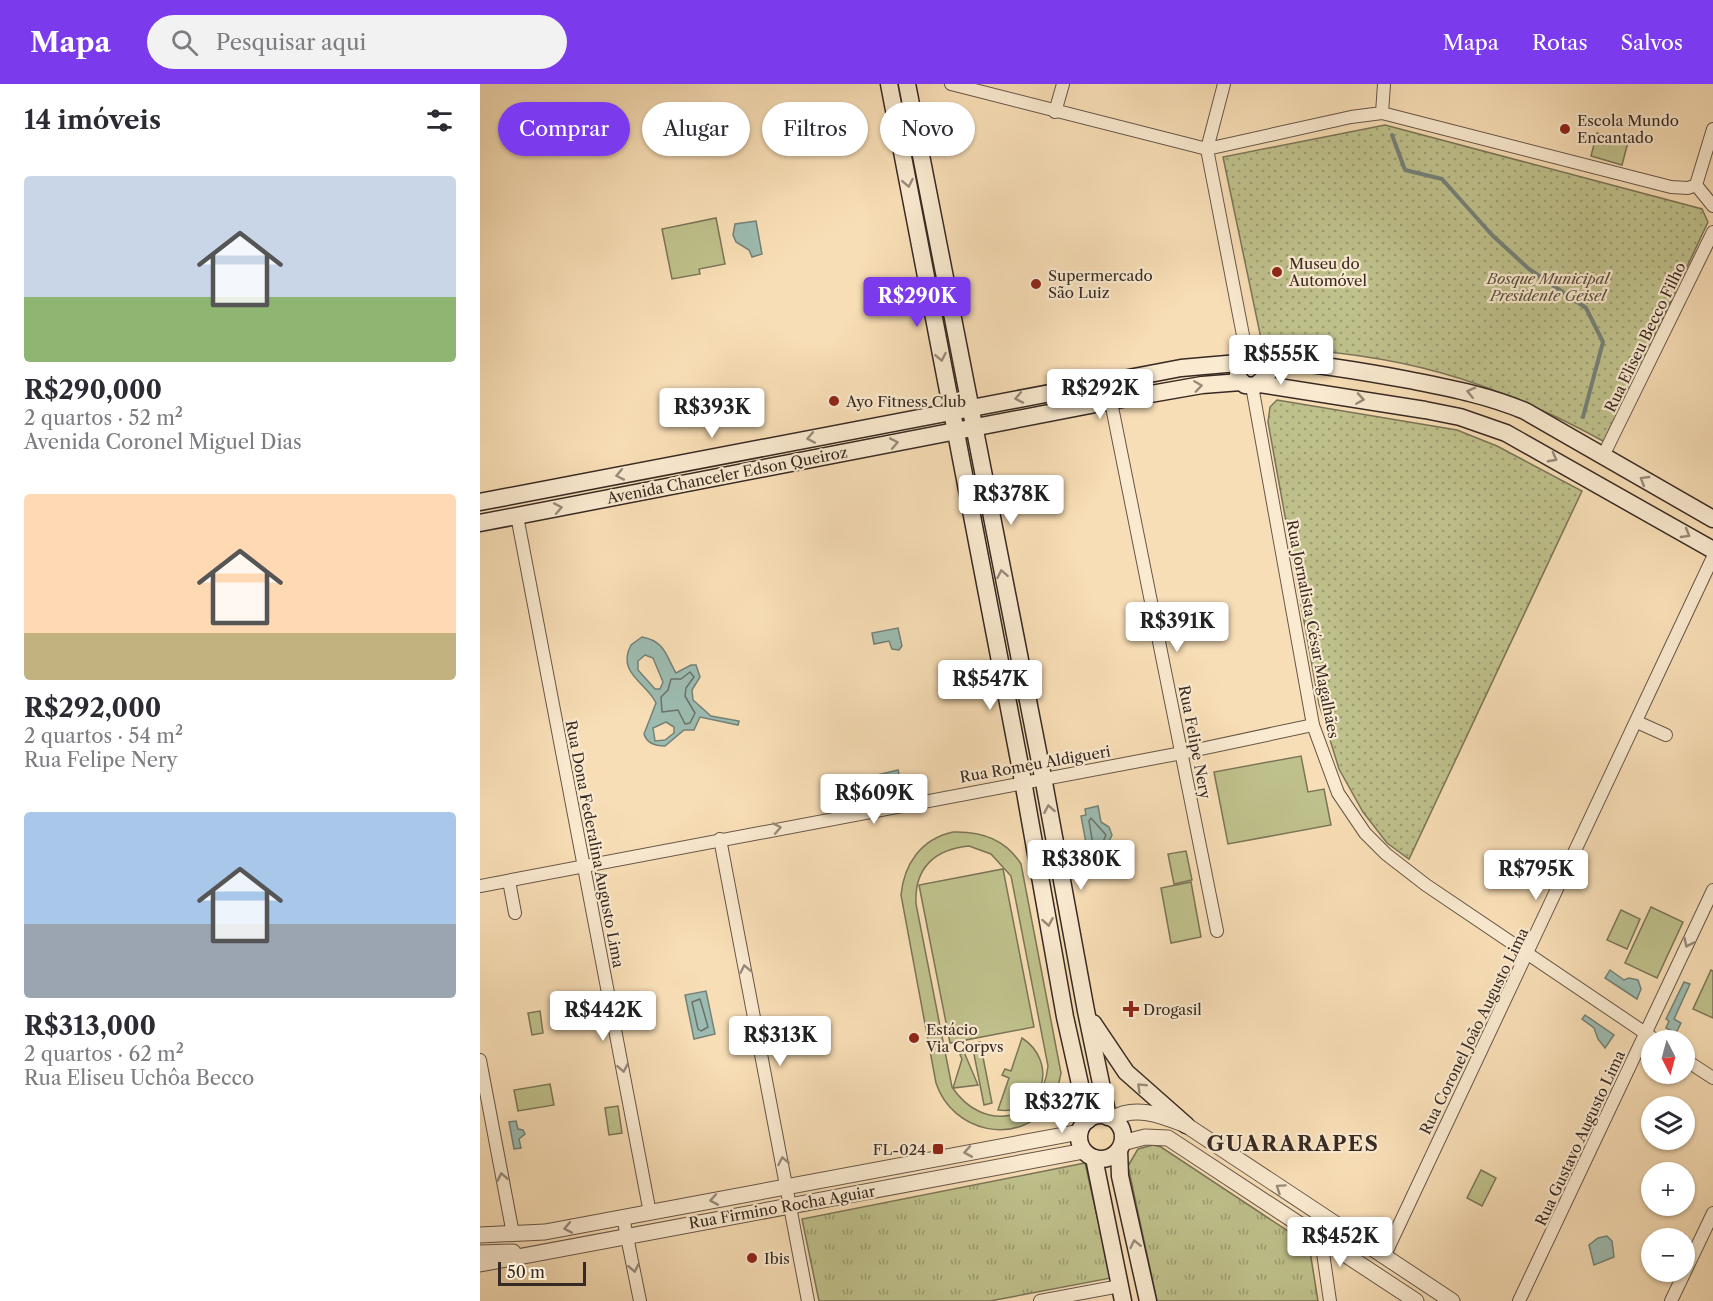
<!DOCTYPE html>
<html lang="pt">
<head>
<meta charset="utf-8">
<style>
	:root { --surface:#fff; --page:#f2f2f3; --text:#2b2b33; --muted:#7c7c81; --accent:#7c3aed }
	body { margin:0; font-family:"Libre Caslon Text",serif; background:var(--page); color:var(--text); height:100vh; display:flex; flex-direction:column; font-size:22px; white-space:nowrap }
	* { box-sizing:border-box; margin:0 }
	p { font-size:20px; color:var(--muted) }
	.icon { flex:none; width:33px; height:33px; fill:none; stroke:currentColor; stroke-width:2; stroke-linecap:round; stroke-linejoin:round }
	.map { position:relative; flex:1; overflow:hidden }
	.panel { display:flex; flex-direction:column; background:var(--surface); width:480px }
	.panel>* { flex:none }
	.banner { position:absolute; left:18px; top:18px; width:570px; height:54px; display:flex; gap:12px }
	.needle { width:39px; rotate:174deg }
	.buttons { position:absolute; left:1161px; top:946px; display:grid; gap:12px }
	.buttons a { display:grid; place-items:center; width:54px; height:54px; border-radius:50%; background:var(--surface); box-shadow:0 2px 4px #0004; font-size:30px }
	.scale { position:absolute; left:18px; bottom:15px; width:88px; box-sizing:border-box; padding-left:6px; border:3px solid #372923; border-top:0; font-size:16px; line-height:21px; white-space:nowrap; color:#372923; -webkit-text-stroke:4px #faead0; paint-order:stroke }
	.price { position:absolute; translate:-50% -51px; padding:0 14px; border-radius:6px; background:#fff; color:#222; font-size:20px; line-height:39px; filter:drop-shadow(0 2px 3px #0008) }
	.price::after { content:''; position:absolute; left:50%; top:36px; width:18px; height:14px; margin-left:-9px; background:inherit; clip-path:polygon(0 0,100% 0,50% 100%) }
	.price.current { background:var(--accent); color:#fff }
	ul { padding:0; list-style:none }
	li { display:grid; align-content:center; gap:12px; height:318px; padding:0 24px }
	li span { display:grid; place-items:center; height:186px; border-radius:6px; color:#555 }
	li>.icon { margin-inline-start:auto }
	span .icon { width:108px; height:108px; fill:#fffc; stroke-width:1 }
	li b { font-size:26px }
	h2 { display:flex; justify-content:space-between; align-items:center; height:72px; padding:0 24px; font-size:26px }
	.pill { padding:0 21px; border-radius:27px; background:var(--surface); box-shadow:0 2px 4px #0004; font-size:21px; line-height:54px }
	.pill.current { background:var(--accent); color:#fff }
	header { display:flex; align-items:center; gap:36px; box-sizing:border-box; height:84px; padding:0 30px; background:var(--accent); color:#fff }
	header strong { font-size:28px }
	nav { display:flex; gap:33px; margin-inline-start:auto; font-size:21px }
	.search { width:420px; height:54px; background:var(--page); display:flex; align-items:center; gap:15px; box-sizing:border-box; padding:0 21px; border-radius:33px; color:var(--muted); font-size:22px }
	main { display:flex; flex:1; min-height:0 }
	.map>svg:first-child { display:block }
</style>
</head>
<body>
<header>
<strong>Mapa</strong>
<div class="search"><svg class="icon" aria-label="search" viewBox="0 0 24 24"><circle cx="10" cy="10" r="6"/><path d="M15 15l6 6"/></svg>Pesquisar aqui</div>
<nav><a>Mapa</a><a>Rotas</a><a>Salvos</a></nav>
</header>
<main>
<section class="panel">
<h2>14 imóveis<svg class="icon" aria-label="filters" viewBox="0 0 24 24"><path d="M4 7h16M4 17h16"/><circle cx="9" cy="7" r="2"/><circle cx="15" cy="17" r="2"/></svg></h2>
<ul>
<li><span style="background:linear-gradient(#c9d6e8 65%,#8fb573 0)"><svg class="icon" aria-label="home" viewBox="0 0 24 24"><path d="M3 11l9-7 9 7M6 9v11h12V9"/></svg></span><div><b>R$290,000</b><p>2 quartos · 52 m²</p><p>Avenida Coronel Miguel Dias</p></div></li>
<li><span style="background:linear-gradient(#ffd9b3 75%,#c2b280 0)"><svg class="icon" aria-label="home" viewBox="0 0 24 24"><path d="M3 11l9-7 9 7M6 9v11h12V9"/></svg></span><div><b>R$292,000</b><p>2 quartos · 54 m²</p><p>Rua Felipe Nery</p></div></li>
<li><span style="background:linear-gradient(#a9c7e8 60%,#9aa5b1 0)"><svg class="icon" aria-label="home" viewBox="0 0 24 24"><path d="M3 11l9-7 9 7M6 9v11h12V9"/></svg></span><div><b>R$313,000</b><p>2 quartos · 62 m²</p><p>Rua Eliseu Uchôa Becco</p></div></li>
</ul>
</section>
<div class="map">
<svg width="1233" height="1217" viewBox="0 0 1233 1217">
	<defs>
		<pattern id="grass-tufts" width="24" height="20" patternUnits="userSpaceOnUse" patternTransform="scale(1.5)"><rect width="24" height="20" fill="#bfc18c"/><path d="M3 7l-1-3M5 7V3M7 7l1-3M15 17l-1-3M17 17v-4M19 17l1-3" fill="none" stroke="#9c9d72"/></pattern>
		<pattern id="park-dots" width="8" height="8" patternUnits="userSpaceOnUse" patternTransform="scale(1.5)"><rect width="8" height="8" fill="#bfc18c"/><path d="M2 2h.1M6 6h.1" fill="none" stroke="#9c9d72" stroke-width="1.8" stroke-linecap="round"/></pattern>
	</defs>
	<rect width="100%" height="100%" fill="#f8deb6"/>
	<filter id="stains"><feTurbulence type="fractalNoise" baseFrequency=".00333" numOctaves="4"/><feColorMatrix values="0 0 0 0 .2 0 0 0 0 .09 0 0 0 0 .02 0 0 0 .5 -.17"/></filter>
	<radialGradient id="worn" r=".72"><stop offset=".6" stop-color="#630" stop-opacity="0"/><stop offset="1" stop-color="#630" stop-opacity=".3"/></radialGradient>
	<!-- grass -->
	<g fill="url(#grass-tufts)" stroke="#7b7558" stroke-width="1.5">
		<path d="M673,1061L681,1063L829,1161L838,1217H677L648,1082L658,1065Z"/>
		<path d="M605,1079L631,1194L510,1217H339L322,1135Z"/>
	</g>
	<!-- park -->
	<g fill="url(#park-dots)" stroke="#7b7558" stroke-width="1.5">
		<path d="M905,41L1222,125L1228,138L1125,358C1010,295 914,267 783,264L743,73Z"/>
		<path d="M797,316L977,346L1017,362L1102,407L929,775L907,759L883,728L859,685L839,620L788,338L790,323Z"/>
	</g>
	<!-- pitch -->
	<g fill="#bfc18c" stroke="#7b7558" stroke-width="1.5" fill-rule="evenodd">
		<path d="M1117,49L1148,58L1142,81L1111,72Z"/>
		<path d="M236,134L245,180L219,185L220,190L192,195L182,145Z"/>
		<path d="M821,672L828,708L844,705L851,741L748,760L734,688Z"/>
		<path d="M473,748C502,747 526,756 541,780L581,989C579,1000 576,1011 570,1020C538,1064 472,1048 456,999L421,811C424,780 441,755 473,748ZM489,762L511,770L531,792L568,982C562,1040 502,1049 472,1003L436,820C434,784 455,765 489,762Z"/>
		<path d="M706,767L712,796L694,800L688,770Z"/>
		<path d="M523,785L554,943L470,959L439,801Z"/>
		<path d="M711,798L721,853L691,859L681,804Z"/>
		<path d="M1171,823L1203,838L1177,894L1145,879Z"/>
		<path d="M1141,826L1160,835L1147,865L1127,856Z"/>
		<path d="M1231,886L1233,887V934L1213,925Z"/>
		<path d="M60,927L63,949L52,951L48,929Z"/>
		<path d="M542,954C579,978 564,1032 518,1026L529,994L522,991L525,985L531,987Z"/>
		<path d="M500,958L512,1019L504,1021L492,960Z"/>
		<path d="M484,968L498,1001L473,1004L482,975L480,971Z"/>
		<path d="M70,1000L74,1021L38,1027L34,1006Z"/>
		<path d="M138,1022L142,1049L129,1051L125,1024Z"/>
		<path d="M1001,1086L1016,1094L1002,1122L987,1114Z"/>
	</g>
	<!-- water -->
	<g fill="#9dbcb1" stroke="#748178" stroke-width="1.5" fill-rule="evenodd">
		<path d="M276,137L282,170L272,173L269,166L256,158L253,151L255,140Z"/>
		<path d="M418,544L422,562L419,566L412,565L409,557L394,560L392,549Z"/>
		<path d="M162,553C185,557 186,572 196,589L211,581H216L220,593L212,606L213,616L231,632L259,637L258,641L220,633L214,646H204L185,662C176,662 167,660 164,650L176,619C167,599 136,589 151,561ZM165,571L173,574L183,598L180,605H175L158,586V577ZM186,638L194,643V649L185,656L175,657L173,644Z"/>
		<path d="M418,686L421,699L400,703L397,691Z"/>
		<path d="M618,722L621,738L629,743L632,751L626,764L628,778L616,780L614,774L609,775L601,732L606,731L605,725Z"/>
		<path d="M1130,886L1144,896L1149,894L1158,896L1161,905L1157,915L1125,894Z"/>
		<path d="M1204,898L1210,900L1194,935L1201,939L1196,949L1186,944L1189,937L1186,935Z"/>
		<path d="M226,907L235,950L214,955L205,911Z"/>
		<path d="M1105,931L1134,951L1125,964L1118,955L1114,944L1102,935Z"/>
		<path d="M36,1037L38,1045L43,1046L45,1050L39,1055L41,1064L34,1065L29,1038Z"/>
		<path d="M1127,1152L1132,1157L1134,1173L1114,1181L1109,1161L1118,1154Z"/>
	</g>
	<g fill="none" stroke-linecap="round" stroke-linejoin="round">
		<!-- shore -->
		<g stroke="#6a726a" stroke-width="1.5">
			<path d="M210,588L214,593L206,604L205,612L215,629L210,639L205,640L198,626L182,628L181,613L188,606L191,595H201Z"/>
			<path d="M611,734L626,751L618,769L614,767L609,737Z"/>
			<path d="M220,915L228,943L221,947L218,945L212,918Z"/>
		</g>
		<!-- stream -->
		<path stroke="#748178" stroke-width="4" d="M912,51L925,86L962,95L1012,151L1049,185L1106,224L1123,258L1103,333"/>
		<defs>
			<g id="minor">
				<path d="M471,0L727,65L871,33L902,29L1191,103L1208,104L1216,101"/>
				<path d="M744,0L727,65L767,272"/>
				<path d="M575,28L583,0"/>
				<path d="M902,29L904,0"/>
				<path d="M1216,101L1233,45"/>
				<path d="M1216,101L1233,122"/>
				<path d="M627,298L737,847"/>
				<path d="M772,302L833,641L858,709L885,749L906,770L946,801L1177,957"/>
				<path d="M1123,372L1233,148"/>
				<path d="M37,432L170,1129"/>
				<path d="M1157,638L1186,651"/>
				<path d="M240,755L328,1217"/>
				<path d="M29,797L35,829"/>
				<path d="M0,802L702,669L833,641"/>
				<path d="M1204,975L1233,994"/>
				<path d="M0,976L33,1150"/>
				<path d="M143,1133L160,1217"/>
				<path d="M904,1173L1233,473"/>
				<path d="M560,1217L640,1202"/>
				<path d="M850,1217L841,1155L853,1139"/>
				<path d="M1039,1217L1233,806"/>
				<path d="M1191,1217L1233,1129"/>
			</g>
			<g id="tertiary">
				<path d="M632,1035C655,1020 683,1032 706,1041L972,1217"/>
				<path d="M642,1059L665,1053L688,1054L936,1217"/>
				<path d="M0,1151L65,1148L600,1048"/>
				<path d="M0,1169L33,1168"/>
				<path d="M0,1180L604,1067"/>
			</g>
			<g id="secondary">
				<path d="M409,0L543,697L585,933L608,1036"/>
				<path d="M427,0L563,693L606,927L628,1033"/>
				<path d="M783,275C832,279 881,287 929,296C969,304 1007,311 1045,327L1233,435"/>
				<path d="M780,300L945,326L980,333L1026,349L1233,466"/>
				<path d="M0,418L701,284L758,279L770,271L785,277L787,292L775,302L765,301L758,294V279"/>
				<path d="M0,439L631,317L722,301L761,298"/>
				<path d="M613,939L646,988L706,1041"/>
				<circle cx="621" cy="1053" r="22"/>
				<path d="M639,1066L640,1092L668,1217"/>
				<path d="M614,1074L643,1217"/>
			</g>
		</defs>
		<!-- minor casing -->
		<use href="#minor" stroke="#675648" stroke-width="14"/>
		<!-- tertiary casing -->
		<use href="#tertiary" stroke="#675648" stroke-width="17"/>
		<!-- secondary casing -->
		<use href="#secondary" stroke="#372923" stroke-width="19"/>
		<!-- minor -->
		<use href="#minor" stroke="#faead0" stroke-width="12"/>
		<!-- tertiary -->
		<use href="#tertiary" stroke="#faead0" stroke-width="15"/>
		<!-- secondary -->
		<use href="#secondary" stroke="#faead0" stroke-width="16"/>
	</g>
	<!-- one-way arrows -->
	<defs><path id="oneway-chevron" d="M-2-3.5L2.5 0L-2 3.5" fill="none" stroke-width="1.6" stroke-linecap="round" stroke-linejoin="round" transform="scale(1.5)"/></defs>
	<g stroke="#988a7a">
		<use href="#oneway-chevron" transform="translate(428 99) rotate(79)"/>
		<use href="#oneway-chevron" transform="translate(461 273) rotate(79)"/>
		<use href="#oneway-chevron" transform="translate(718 302) rotate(-8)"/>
		<use href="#oneway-chevron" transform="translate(991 308) rotate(-167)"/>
		<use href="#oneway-chevron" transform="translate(539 314) rotate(169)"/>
		<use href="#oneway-chevron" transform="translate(880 315) rotate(9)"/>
		<use href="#oneway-chevron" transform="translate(331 354) rotate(169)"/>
		<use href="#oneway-chevron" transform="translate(414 359) rotate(-11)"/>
		<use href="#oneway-chevron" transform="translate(1073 374) rotate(28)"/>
		<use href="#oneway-chevron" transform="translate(140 391) rotate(169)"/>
		<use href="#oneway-chevron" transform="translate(1164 396) rotate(-149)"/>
		<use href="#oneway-chevron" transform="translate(78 424) rotate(-11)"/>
		<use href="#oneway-chevron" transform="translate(1206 450) rotate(30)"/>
		<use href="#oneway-chevron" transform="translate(522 490) rotate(-101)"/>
		<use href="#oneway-chevron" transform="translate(569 725) rotate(-100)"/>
		<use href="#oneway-chevron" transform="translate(297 744) rotate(-11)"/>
		<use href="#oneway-chevron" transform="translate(568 838) rotate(80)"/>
		<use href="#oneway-chevron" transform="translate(1208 859) rotate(115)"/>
		<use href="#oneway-chevron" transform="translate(265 885) rotate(-101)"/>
		<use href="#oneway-chevron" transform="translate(143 984) rotate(79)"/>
		<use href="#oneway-chevron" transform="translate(661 1003) rotate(-136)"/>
		<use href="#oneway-chevron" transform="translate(488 1068) rotate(170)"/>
		<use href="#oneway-chevron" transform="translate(303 1077) rotate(-101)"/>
		<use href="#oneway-chevron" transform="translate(22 1093) rotate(-101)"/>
		<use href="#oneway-chevron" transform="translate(800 1104) rotate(-146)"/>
		<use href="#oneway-chevron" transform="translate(234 1116) rotate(170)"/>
		<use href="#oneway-chevron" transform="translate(88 1144) rotate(169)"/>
		<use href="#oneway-chevron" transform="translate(655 1160) rotate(-102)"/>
		<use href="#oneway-chevron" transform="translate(154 1184) rotate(79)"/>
	</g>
	<!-- markers -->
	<g fill="#8f2418" stroke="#faead0" stroke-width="2">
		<circle cx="1085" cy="45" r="6"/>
		<circle cx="797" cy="188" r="6"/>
		<circle cx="556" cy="200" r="6"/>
		<circle cx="354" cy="317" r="6"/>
		<path d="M648 916h6v6h6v6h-6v6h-6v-6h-6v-6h6z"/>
		<circle cx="434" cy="954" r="6"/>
		<rect x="452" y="1059" width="12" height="12" rx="3"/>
		<circle cx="272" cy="1174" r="6"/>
	</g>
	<g text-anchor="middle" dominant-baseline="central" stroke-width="4.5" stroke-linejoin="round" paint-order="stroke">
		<!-- poi labels -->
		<g font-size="15" fill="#372923" stroke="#faead0" text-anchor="start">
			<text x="1097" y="36">Escola Mundo<tspan x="1097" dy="17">Encantado</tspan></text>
			<text x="809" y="179">Museu do<tspan x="809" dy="17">Automóvel</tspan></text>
			<text x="568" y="191">Supermercado<tspan x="568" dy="17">São Luiz</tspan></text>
			<text x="366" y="317">Ayo Fitness Club</text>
			<text x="663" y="925">Drogasil</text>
			<text x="446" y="945">Estácio<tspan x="446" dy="17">Via Corpvs</tspan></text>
			<text x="446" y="1065" text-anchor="end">FL-024</text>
			<text x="284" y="1174">Ibis</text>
		</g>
		<!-- park labels -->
		<g font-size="15" font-style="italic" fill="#594f3d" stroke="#faead0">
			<text x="1068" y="194">Bosque Municipal<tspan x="1068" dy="17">Presidente Geisel</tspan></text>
		</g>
		<!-- street labels -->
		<g font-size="15" fill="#372923" stroke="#faead0">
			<text transform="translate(1165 253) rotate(-64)">Rua Eliseu Becco Filho</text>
			<text transform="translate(247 391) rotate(-11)">Avenida Chanceler Edson Queiroz</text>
			<text transform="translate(833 545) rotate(79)">Rua Jornalista César Magalhães</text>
			<text transform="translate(715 658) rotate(79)">Rua Felipe Nery</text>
			<text transform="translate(555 680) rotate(-10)">Rua Romeu Aldigueri</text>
			<text transform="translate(115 760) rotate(79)">Rua Dona Federalina Augusto Lima</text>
			<text transform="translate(994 947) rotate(-64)">Rua Coronel João Augusto Lima</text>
			<text transform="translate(1100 1054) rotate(-65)">Rua Gustavo Augusto Lima</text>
			<text transform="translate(302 1123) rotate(-10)">Rua Firmino Rocha Aguiar</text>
		</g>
		<!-- district labels -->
		<g font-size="21" font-weight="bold" letter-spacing="1.5" fill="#372923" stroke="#faead0">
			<text x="813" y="1059">GUARARAPES</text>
		</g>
	</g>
	<rect width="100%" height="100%" filter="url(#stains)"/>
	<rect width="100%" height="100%" fill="url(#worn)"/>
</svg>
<div class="buttons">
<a><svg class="needle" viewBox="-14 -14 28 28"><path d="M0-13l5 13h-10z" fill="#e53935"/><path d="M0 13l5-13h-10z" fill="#7c7c81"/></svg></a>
<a><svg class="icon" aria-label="layers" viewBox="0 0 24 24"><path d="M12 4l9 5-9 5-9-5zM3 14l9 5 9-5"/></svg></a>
<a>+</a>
<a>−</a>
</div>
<div class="scale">50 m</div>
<b class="price current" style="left:437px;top:244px">R$290K</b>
<b class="price" style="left:801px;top:302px">R$555K</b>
<b class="price" style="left:620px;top:336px">R$292K</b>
<b class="price" style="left:232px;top:355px">R$393K</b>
<b class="price" style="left:531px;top:442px">R$378K</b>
<b class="price" style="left:697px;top:569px">R$391K</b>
<b class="price" style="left:510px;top:627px">R$547K</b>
<b class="price" style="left:394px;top:741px">R$609K</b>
<b class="price" style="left:601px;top:807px">R$380K</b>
<b class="price" style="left:1056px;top:817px">R$795K</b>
<b class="price" style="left:123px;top:958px">R$442K</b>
<b class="price" style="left:300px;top:983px">R$313K</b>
<b class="price" style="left:582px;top:1050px">R$327K</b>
<b class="price" style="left:860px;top:1184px">R$452K</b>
<div class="banner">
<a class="pill current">Comprar</a>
<a class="pill">Alugar</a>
<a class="pill">Filtros</a>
<a class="pill">Novo</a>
</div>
</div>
</main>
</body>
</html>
